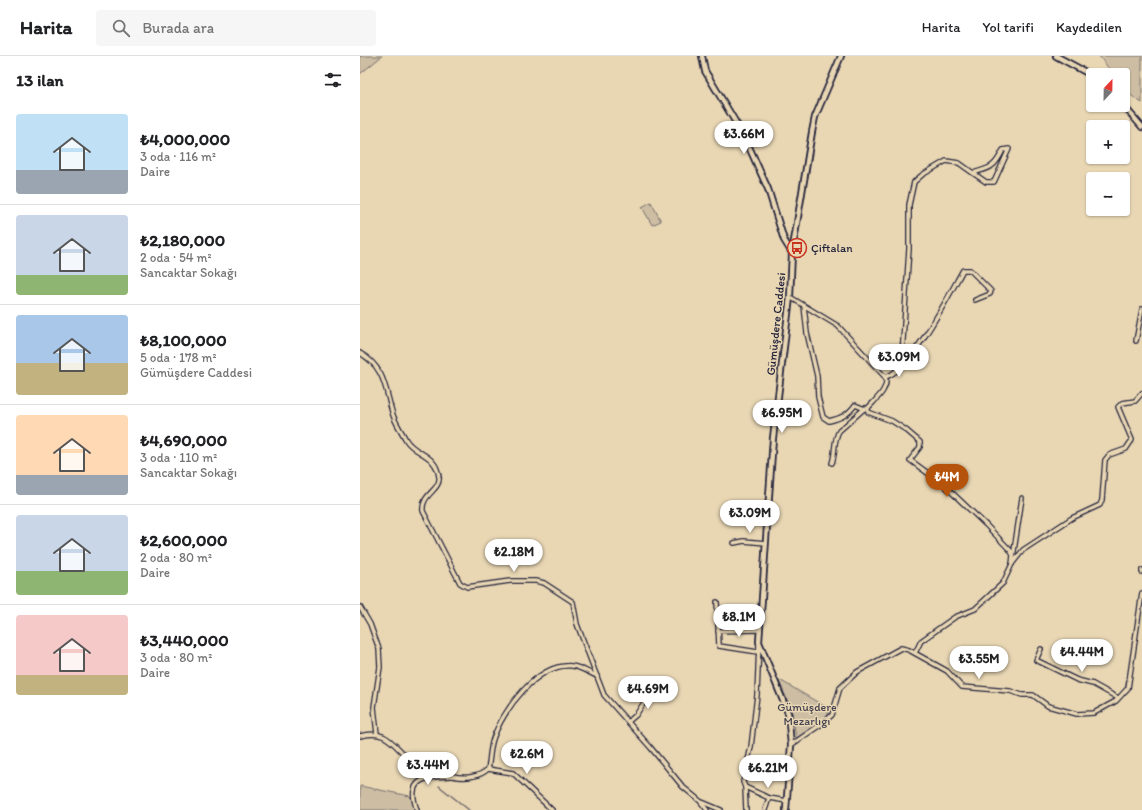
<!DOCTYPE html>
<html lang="tr">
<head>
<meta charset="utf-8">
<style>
	:root { --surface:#fff; --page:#f6f6f6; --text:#202124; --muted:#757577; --line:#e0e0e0; --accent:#b45309 }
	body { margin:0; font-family:Itim,sans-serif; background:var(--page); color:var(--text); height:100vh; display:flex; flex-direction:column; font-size:15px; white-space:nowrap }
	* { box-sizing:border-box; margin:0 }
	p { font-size:13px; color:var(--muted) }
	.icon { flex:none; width:22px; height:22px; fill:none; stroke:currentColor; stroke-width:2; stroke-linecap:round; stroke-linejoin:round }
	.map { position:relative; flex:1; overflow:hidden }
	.drawer { display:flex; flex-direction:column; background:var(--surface); width:360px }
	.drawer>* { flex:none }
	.needle { width:26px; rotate:22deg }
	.fabs { position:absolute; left:726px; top:12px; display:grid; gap:8px }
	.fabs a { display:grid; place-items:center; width:44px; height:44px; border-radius:4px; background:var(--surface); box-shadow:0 1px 3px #0004; font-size:20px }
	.price { position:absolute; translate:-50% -34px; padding:0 9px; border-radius:14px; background:#fff; color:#222; font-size:13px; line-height:26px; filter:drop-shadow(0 1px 2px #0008) }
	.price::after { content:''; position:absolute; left:50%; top:24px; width:12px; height:9px; margin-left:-6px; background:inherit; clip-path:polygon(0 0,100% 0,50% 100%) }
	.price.active { background:var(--accent); color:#fff }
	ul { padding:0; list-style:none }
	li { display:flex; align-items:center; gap:12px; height:100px; padding:0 16px }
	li+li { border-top:1px solid var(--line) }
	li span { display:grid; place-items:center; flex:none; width:112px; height:80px; border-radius:4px; color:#555 }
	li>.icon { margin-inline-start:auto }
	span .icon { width:48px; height:48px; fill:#fffc; stroke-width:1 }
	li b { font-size:17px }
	h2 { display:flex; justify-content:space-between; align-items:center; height:48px; padding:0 16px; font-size:17px }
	header { display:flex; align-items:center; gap:24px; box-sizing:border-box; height:56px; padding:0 20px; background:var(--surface); border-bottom:1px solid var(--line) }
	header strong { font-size:19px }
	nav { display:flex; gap:22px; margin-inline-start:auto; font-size:14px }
	.search { width:280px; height:36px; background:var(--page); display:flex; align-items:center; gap:10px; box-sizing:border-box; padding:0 14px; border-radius:4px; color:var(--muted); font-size:15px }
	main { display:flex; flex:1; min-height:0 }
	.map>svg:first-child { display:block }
</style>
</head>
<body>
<header>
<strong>Harita</strong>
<div class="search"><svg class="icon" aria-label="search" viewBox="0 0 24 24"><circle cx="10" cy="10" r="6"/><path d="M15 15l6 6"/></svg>Burada ara</div>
<nav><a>Harita</a><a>Yol tarifi</a><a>Kaydedilen</a></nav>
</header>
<main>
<section class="drawer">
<h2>13 ilan<svg class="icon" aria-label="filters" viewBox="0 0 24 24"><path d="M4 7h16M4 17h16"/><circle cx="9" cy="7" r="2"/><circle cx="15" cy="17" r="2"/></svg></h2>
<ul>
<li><span style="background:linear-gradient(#bfe0f5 70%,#9aa5b1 0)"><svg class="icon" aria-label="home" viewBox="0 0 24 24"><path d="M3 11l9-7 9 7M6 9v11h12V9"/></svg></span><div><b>₺4,000,000</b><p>3 oda · 116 m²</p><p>Daire</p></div></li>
<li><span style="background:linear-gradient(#c9d6e8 75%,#8fb573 0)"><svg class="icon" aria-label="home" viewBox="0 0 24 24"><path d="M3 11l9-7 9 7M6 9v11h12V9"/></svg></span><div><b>₺2,180,000</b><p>2 oda · 54 m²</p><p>Sancaktar Sokağı</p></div></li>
<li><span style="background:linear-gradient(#a9c7e8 60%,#c2b280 0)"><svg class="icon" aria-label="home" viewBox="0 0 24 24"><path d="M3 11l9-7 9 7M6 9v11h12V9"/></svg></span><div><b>₺8,100,000</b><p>5 oda · 178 m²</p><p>Gümüşdere Caddesi</p></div></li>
<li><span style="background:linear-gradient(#ffd9b3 75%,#9aa5b1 0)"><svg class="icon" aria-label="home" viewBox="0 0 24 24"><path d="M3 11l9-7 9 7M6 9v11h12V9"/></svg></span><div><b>₺4,690,000</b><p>3 oda · 110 m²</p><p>Sancaktar Sokağı</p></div></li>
<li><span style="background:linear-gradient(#c9d6e8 70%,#8fb573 0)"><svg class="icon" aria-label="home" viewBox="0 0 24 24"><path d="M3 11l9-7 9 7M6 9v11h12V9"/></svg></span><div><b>₺2,600,000</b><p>2 oda · 80 m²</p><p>Daire</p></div></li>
<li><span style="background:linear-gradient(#f6c9c9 75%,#c2b280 0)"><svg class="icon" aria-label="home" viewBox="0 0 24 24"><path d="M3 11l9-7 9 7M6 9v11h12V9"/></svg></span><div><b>₺3,440,000</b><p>3 oda · 80 m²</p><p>Daire</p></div></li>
</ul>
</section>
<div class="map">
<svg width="782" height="754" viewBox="0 0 782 754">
	<rect width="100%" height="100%" fill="#e9d7b4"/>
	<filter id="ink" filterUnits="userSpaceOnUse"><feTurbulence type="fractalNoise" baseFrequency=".025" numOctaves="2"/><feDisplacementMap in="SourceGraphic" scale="8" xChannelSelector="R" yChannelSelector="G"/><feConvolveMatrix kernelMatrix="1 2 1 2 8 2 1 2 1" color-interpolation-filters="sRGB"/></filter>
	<g filter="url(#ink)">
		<!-- green -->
		<g fill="#ccbda3" stroke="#77706f">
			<path d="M0,0H22L0,18Z"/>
			<path d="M739,0H782V47C770,39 763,35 763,19H754Z"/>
			<path d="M291,146L301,165L292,169L282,151Z"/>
			<path d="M418,623L471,654L457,670L436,682L432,655Z"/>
			<path d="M0,730L50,740L58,754H0Z"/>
		</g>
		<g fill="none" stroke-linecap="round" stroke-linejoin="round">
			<!-- stream -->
			<path stroke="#71696b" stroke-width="1.5" d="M79,730L109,754"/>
			<defs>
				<g id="minor">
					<path d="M430,241L478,270L525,321C551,315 590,237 603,214H610L631,235L630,238L615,244"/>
					<path d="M444,250L447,277L457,320L458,341L463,361L469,365C481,362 488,359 495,349L505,353"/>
					<path d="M776,285L782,253"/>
					<path d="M0,297C26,312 25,334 33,359C36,368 42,376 46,384C55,399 76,397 79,421C81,434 61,438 63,455L100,527L107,531L150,525H176L184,527L213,546L217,568L244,639L291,692L323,731L340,745L347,754"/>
					<path d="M536,315L542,299L549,193V149L554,126L562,119L586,105L599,107L613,117C631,112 635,111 643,94L649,93L634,126H626L613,117"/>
					<path d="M525,321C530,332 515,344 508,352V356L532,365L546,374L560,386V391L550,404L584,429L626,469L650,494L653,499L652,508L662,442"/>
					<path d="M472,407C476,396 473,385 479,375L505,352"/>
					<path d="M374,487L384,485L406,487"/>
					<path d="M782,514V516"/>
					<path d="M357,546L359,590L398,596"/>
					<path d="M0,551L10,568L19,593L20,611L14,651L17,678"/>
					<path d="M358,561H400"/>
					<path d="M358,575L399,574"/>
					<path d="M681,593L676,604L717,624L733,628L758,642"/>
					<path d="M555,597L561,585L595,561L615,553L643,527L652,508L663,494L712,462L740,449L742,444L745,404L749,399L766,393L772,384L758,351L762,347L775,345L782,337"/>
					<path d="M269,665L276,659L294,631"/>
					<path d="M0,680C29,672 33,691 52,705C58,709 69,710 76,713C82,714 87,719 93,720C104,723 120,721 128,713C130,703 130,692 133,683C143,654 177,607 212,610C221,611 229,617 237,620"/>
					<path d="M431,689L463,667L472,659L480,632L497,616L541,592L549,594L587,615L602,631L650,635L662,639H673L688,650L717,658L734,657L756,645L768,632L782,537"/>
					<path d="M128,713L153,717L192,754"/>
					<path d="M385,731L409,742L427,745"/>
					<path d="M342,746L361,754"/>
					<path d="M57,754C45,722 66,721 92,720"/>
					<path d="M386,754L385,731L383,726L391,691L397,639L399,587"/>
					<path d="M405,754L409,742"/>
				</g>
				<g id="tertiary">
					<path d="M342,0L345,15L385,82L408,133L424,184L432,197"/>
					<path d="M696,0L733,20"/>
					<path d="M763,49L782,71"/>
					<path d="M426,754L431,689L428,657L399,586L413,382L430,241L432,197L452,76L455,61L481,0"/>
				</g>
			</defs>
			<!-- minor casing -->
			<use href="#minor" stroke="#22223b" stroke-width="6"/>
			<!-- tertiary casing -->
			<use href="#tertiary" stroke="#22223b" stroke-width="8"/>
			<!-- minor -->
			<use href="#minor" stroke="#e9d7b4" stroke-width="3.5"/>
			<!-- tertiary -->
			<use href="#tertiary" stroke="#e9d7b4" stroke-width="4.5"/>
		</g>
	</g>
	<!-- icons -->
	<defs>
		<symbol id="bus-ring" viewBox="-11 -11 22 22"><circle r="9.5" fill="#e9d7b4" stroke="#c8321e" stroke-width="1.5"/><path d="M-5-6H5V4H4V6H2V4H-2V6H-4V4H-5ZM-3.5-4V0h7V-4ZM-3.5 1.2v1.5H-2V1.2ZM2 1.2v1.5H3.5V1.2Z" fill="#c8321e"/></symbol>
	</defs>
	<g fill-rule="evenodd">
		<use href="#bus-ring" x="426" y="181" width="22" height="22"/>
	</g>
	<g text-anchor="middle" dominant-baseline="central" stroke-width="3" stroke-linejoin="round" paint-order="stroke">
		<!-- poi labels -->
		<g font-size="12" fill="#22223b" stroke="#e9d7b4" text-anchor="start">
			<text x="451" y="192">Çiftalan</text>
		</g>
		<!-- street labels -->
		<g font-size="12" fill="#22223b" stroke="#e9d7b4">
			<text transform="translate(416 268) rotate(-84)">Gümüşdere Caddesi</text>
		</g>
		<!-- park labels -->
		<g font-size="12" fill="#444150" stroke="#e9d7b4">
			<text x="447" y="651">Gümüşdere<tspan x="447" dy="14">Mezarlığı</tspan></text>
		</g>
	</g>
</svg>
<div class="fabs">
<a><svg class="needle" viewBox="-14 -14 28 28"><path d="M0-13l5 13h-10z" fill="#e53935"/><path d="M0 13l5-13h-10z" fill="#757577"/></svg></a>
<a>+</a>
<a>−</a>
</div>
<b class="price" style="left:384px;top:99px">₺3.66M</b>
<b class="price" style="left:539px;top:322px">₺3.09M</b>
<b class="price" style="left:422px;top:378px">₺6.95M</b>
<b class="price active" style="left:587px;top:442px">₺4M</b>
<b class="price" style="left:390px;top:478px">₺3.09M</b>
<b class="price" style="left:154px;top:517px">₺2.18M</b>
<b class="price" style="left:379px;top:582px">₺8.1M</b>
<b class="price" style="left:722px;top:617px">₺4.44M</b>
<b class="price" style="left:619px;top:624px">₺3.55M</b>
<b class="price" style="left:288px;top:654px">₺4.69M</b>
<b class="price" style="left:167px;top:719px">₺2.6M</b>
<b class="price" style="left:68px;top:730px">₺3.44M</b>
<b class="price" style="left:408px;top:733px">₺6.21M</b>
</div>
</main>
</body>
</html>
